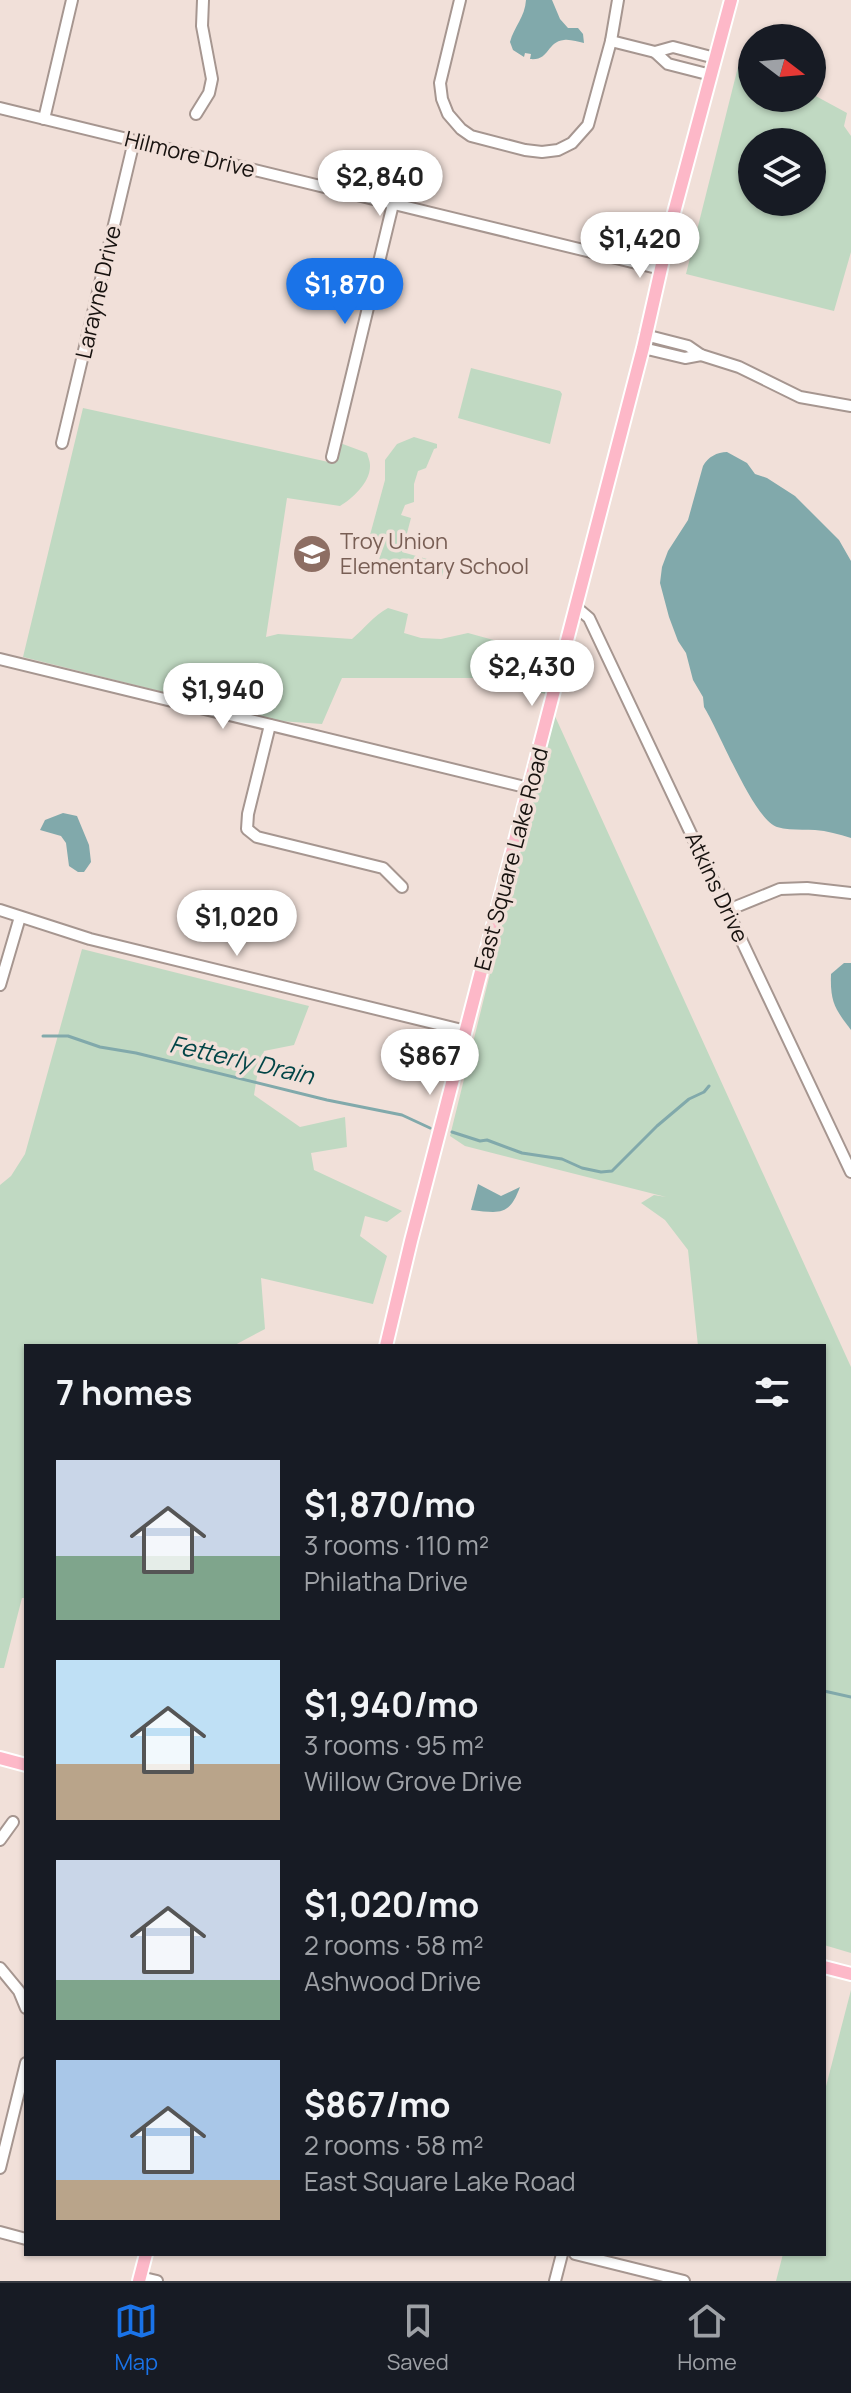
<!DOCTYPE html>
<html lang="en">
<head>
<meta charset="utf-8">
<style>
	:root { --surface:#171b24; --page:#242831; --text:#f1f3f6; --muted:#9ea1a6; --line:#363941; --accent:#1a73e8 }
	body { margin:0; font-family:Manrope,sans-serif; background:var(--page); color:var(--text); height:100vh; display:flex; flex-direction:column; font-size:30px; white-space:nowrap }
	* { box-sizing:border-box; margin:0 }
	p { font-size:26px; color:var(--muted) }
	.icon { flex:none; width:44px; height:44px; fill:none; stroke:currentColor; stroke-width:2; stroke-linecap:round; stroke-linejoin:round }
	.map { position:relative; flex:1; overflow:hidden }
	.drawer { position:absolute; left:24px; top:1344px; width:802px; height:912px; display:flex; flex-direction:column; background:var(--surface); border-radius:0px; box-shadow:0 2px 6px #0004 }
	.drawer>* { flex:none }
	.needle { width:52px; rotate:106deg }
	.controls { position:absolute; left:738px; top:24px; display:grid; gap:16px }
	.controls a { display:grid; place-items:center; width:88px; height:88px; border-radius:50%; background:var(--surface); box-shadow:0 2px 6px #0004; font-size:40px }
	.price { position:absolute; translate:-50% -68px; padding:0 18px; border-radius:28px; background:#fff; color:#222; font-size:26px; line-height:52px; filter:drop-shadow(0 2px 4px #0008) }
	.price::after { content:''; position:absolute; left:50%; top:48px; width:24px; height:18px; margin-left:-12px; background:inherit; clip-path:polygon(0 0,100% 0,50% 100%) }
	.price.active { background:var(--accent); color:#fff }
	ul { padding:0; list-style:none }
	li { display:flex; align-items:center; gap:24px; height:200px; padding:0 32px }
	li span { display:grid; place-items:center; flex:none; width:224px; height:160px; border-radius:0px; color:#555 }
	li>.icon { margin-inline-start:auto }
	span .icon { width:96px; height:96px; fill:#fffc; stroke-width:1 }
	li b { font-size:34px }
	h2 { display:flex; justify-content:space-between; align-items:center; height:96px; padding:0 32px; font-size:34px }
	.tab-bar { display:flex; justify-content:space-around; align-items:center; height:112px; border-top:2px solid var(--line); background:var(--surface); font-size:22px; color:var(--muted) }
	.tab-bar a { display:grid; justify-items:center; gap:4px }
	.tab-bar .active { color:var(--accent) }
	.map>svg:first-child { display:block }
</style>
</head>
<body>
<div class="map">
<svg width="851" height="2281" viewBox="0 0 851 2281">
	<rect width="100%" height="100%" fill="#f1e0d9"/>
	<!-- green -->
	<g fill="#c0d9c2" fill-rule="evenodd">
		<path d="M741,55L752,61V98H812V94L847,113L844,126L851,136V252L834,311L686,274ZM752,142H812V202H752Z"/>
		<path d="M471,368L560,391L562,394L550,444L458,418Z"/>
		<path d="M83,408L333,463L340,443L367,453C368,457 370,461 370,465C371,482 352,499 340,506L287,498L266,637L278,634L352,639C365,628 373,616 388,608L408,614L404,633L421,638L441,639L468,633L556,657L546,694L478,678H342L322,724L279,721L23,657Z"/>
		<path d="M414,437L437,444V448L434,449L426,468L418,471L414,484V502L405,505L401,515L411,518L402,552L445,564L442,576L379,560L385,538L378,541L370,535L385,480V460L397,444Z"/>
		<path d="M554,714L851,1367V1953L824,1945V1346H698L688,1250L665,1220L641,1203L654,1195L666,1197L465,1146L450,1136Z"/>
		<path d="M82,949L309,1006L294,1045L264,1051L258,1070L254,1095L300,1127L345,1117L347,1147L311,1153L314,1170L402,1211L387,1222L365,1216L360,1236L387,1256L373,1304L261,1278L265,1329L233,1346H26V1598H22L4,1668H0V1185L11,1176L25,1154Z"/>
		<path d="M851,1990V2281H776L783,2254H824V2094Z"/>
	</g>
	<!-- water -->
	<g fill="#81a9ab">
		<path d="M526,0H552L560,19L568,28H578L583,34L584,43C578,42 570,39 564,40C546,42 550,61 530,59L531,54L525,53L524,57L513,50L510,42C514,27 525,17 526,0Z"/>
		<path d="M727,452L747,463L755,474L767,478L795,496L839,540L851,561V838C839,834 827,831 815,830C803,829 789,831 777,827C754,820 719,731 704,707L703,697L693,680L686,653L678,641L669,617L660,583L662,567L668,551L688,520L703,466C708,457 717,452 727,452Z"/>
		<path d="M63,813L77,816L89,845L91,862L84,872H78L69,866L66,843L61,836L40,830L45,820Z"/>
		<path d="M844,963H851V1030C835,1009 830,1002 831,974Z"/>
		<path d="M478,1184L501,1196L520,1187C509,1217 499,1213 471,1210Z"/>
	</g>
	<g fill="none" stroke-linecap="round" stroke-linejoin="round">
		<!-- stream -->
		<g stroke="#81a9ab" stroke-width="3">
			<path d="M43,1036H68L100,1047L136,1053L327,1100L402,1115L430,1128"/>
			<path d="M452,1132L480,1141L487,1140L522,1153L562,1159L582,1168L601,1172L612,1171L657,1126L689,1099L704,1092L709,1086"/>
			<path d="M824,1691L851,1697"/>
		</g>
		<defs>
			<g id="minor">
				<path d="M460,0L440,83L442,99L448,114L461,129L471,136L525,150L542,152L558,150L572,143L588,125L611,41L618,0"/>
				<path d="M611,41L655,52"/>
				<path d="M711,75L668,64L655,52L673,47L715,58"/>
				<path d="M0,108L661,269"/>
				<path d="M196,114L209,93L212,79L202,26L203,0"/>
				<path d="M44,119L72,0"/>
				<path d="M645,335L688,346L701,355L739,367L800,397L851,406"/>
				<path d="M643,348L685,358L701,355"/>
				<path d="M62,443L134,141"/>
				<path d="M332,457L393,204"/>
				<path d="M576,607L589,618L851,1172"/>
				<path d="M0,659L529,788"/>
				<path d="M270,725L248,814L247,829L257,837L383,868L402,887"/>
				<path d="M0,910L90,939L466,1031"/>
				<path d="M728,910L780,889L807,888L851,893"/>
				<path d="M0,985L20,917"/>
				<path d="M0,1840L13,1822"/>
				<path d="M0,1968L19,1991L26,2008"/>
				<path d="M0,2168L26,2063"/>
				<path d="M0,2232L26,2239"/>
				<path d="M575,2254L684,2281"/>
				<path d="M140,2277L157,2281"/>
				<path d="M555,2281L562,2254"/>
			</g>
			<g id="major">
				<path d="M386,1346L411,1241L643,348L672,220L731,0"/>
				<path d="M0,1758L26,1765"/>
				<path d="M824,1967L851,1974"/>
				<path d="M139,2281L146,2254"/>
			</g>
		</defs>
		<!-- minor casing -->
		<use href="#minor" stroke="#a69690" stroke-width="14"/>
		<!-- major casing -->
		<use href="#major" stroke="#fff" stroke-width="16"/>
		<!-- minor -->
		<use href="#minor" stroke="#fff" stroke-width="10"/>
		<!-- major -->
		<use href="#major" stroke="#fdb8c8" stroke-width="12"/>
	</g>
	<!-- icons -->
	<defs>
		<symbol id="school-disc" viewBox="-11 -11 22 22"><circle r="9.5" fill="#8d6e63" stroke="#f1e0d9"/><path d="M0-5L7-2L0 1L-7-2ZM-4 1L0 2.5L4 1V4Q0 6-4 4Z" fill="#fff"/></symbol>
	</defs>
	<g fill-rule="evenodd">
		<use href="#school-disc" x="290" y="532" width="44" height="44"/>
	</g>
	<g text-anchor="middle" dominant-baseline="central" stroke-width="7" stroke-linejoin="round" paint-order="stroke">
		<!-- street labels -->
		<g font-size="22" fill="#17120f" stroke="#f1e0d9">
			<text transform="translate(190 154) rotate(14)">Hilmore Drive</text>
			<text transform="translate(98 292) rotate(-77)">Larayne Drive</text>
			<text transform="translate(511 859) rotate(-75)">East Square Lake Road</text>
			<text transform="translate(717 887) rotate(65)">Atkins Drive</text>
		</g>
		<!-- education labels -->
		<g font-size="22" fill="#785e54" stroke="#f1e0d9" text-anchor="start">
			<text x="340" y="541">Troy Union<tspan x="340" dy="25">Elementary School</tspan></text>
		</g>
		<!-- water labels -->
		<g font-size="24" font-style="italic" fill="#024547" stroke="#f1e0d9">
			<text transform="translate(242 1059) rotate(13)">Fetterly Drain</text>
		</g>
	</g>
</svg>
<div class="controls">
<a><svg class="needle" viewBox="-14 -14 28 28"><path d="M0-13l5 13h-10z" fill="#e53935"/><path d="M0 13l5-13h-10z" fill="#9ea1a6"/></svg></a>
<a><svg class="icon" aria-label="layers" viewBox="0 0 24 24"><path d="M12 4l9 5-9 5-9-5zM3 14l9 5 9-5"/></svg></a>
</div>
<b class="price" style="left:380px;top:218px">$2,840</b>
<b class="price" style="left:640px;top:280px">$1,420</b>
<b class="price active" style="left:345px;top:326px">$1,870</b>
<b class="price" style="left:532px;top:708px">$2,430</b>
<b class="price" style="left:223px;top:731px">$1,940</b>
<b class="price" style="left:237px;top:958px">$1,020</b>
<b class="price" style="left:430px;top:1097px">$867</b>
<section class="drawer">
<h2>7 homes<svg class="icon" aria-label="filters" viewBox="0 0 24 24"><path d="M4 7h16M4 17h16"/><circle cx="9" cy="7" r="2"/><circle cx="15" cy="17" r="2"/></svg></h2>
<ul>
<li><span style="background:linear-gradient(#c9d6e8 60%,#7fa58c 0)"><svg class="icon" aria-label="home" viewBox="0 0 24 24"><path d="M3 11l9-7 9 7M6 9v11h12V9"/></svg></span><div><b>$1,870/mo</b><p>3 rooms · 110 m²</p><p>Philatha Drive</p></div></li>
<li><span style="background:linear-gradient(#bfe0f5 65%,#b9a48a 0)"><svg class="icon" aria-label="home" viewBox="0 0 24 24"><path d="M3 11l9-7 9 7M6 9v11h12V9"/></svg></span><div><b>$1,940/mo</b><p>3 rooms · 95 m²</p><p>Willow Grove Drive</p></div></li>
<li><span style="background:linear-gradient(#c9d6e8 75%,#7fa58c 0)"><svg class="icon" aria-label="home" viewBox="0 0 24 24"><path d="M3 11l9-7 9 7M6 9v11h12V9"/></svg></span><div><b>$1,020/mo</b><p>2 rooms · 58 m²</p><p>Ashwood Drive</p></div></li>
<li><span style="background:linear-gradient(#a9c7e8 75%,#b9a48a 0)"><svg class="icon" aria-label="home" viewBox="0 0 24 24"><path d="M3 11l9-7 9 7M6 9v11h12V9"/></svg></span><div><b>$867/mo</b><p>2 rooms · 58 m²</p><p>East Square Lake Road</p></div></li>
</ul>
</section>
</div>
<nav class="tab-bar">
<a class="active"><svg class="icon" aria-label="map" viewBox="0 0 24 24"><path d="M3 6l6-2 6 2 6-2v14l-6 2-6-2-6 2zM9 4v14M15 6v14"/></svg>Map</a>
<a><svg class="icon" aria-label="saved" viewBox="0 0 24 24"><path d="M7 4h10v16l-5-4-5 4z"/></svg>Saved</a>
<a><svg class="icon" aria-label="home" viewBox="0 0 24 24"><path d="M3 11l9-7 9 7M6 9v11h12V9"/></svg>Home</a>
</nav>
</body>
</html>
